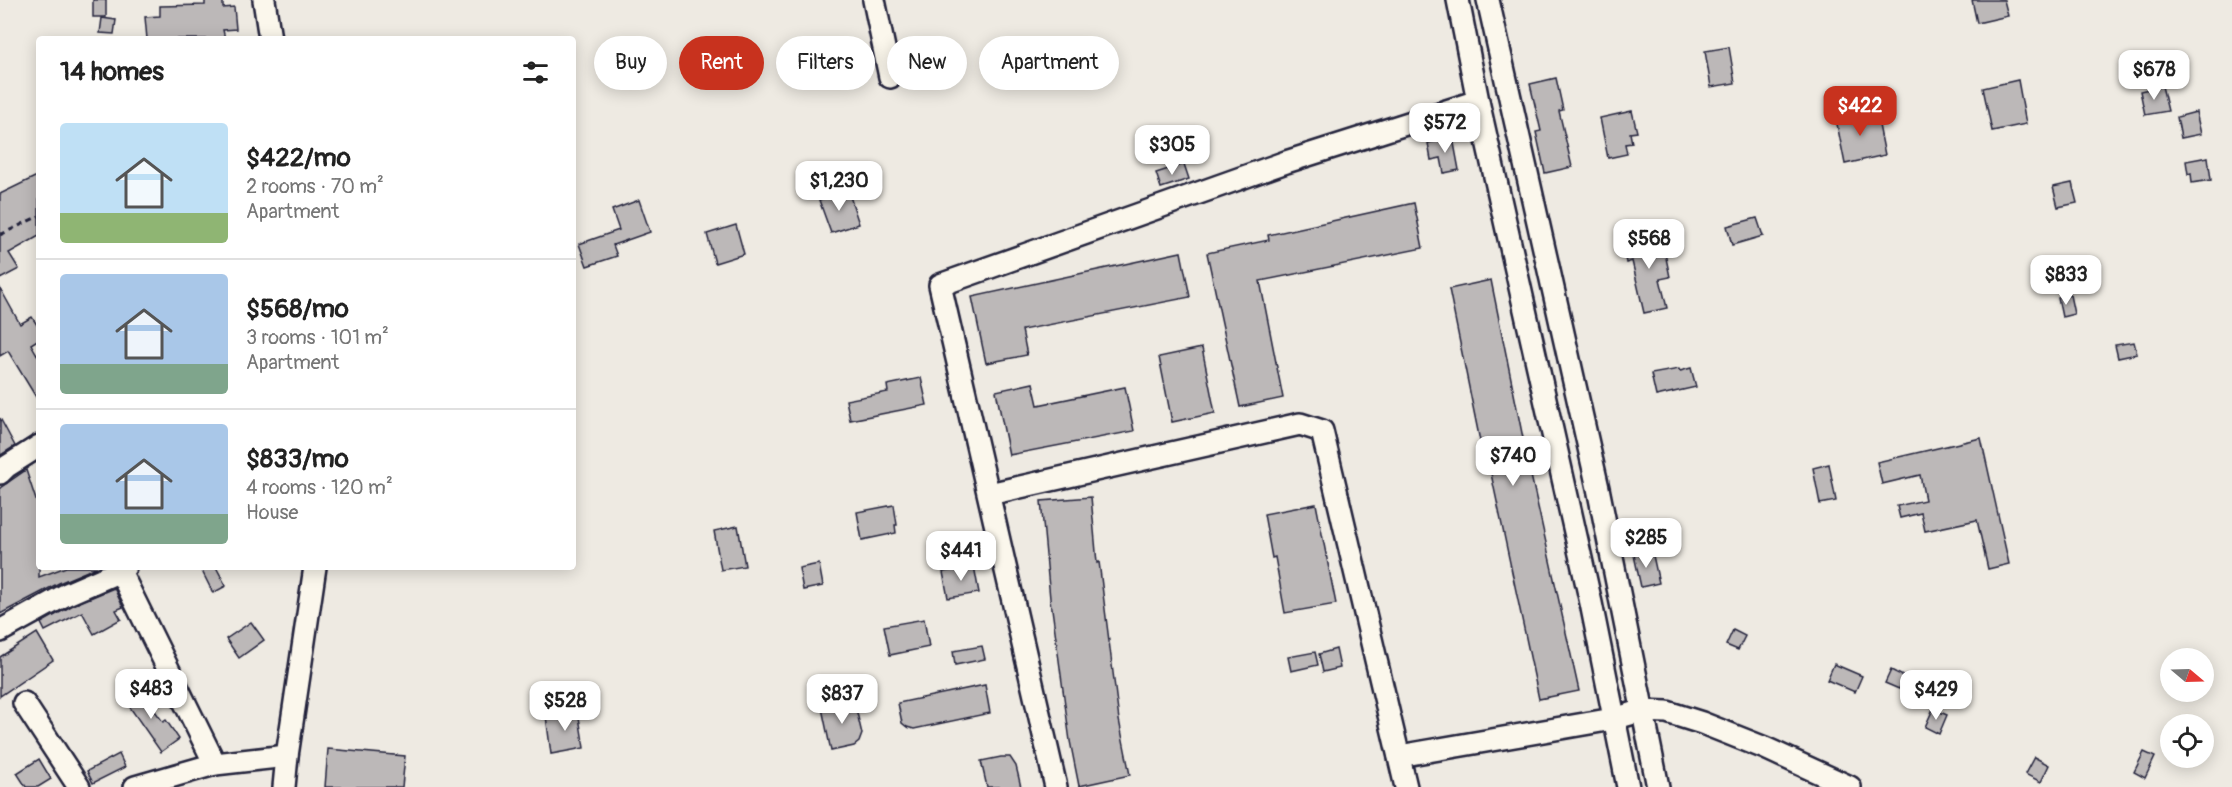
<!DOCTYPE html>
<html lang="en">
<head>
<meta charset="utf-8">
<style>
	:root { --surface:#fff; --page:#f2f2f2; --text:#222; --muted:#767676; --line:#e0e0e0; --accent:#c8321e }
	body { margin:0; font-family:Pangolin,sans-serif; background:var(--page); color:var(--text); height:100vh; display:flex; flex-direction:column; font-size:22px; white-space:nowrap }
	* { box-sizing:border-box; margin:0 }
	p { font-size:20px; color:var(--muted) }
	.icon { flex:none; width:33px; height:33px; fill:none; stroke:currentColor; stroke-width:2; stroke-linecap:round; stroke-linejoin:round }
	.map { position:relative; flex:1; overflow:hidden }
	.panel { position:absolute; left:36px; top:36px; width:540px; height:534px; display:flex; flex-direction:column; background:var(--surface); border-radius:6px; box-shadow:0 3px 15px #0003 }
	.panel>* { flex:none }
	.guide { position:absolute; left:594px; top:36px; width:570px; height:54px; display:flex; gap:12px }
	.needle { width:39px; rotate:109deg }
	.buttons { position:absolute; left:2160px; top:648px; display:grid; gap:12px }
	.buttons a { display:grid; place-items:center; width:54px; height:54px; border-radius:50%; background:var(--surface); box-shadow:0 3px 15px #0003; font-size:30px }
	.price { position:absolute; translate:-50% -51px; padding:0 14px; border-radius:12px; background:#fff; color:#222; font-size:20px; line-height:39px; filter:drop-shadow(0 2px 3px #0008) }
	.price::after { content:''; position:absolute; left:50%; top:36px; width:18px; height:14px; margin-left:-9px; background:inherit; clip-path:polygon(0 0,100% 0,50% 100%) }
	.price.active { background:var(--accent); color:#fff }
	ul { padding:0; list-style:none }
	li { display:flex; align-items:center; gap:18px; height:150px; padding:0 24px }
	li+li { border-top:2px solid var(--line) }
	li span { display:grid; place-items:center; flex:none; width:168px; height:120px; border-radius:6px; color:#555 }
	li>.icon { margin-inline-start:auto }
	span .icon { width:72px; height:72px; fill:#fffc; stroke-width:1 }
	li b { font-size:26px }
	h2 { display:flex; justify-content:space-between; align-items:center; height:72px; padding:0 24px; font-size:26px }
	.tag { padding:0 21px; border-radius:27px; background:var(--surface); box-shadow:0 3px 15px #0003; font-size:21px; line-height:54px }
	.tag.active { background:var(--accent); color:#fff }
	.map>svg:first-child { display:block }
</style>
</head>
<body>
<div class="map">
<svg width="2232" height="787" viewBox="0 0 2232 787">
	<rect width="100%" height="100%" fill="#eeeae2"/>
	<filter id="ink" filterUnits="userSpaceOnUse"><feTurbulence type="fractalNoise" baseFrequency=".0167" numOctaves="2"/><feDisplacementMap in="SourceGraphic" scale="12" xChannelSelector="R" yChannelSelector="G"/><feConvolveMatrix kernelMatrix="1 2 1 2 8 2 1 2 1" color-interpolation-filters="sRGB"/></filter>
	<g filter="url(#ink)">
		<!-- building -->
		<g fill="#bcb8b8" stroke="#22223b" stroke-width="1.5">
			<rect x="93" y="0" width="13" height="17"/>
			<path d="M205,0H223V8L234,7L236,29L223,30L225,39H147L145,17L160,16V6L205,5Z"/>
			<path d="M1972,0H2004L2008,16L1977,23Z"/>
			<path d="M102,18L116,20L114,34L100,33Z"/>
			<path d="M1729,47L1735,83L1711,87L1705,51Z"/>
			<path d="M1556,78L1563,110L1559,111L1572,167L1545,173L1536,132L1541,131L1530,84Z"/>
			<path d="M2018,80L2026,124L1992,131L1983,88Z"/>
			<path d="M2162,86L2168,111L2145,115L2140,91Z"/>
			<path d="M1876,110L1885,155L1845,164L1836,119Z"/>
			<path d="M1632,111L1637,132L1630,133L1632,143L1625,144L1627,154L1608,158L1600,118Z"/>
			<path d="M2196,112L2201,134L2181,138L2177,117Z"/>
			<path d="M1453,138L1459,170L1444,173L1441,158L1431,160L1428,143Z"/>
			<path d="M2208,157L2211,180L2192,183L2191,173L2188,174L2186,161Z"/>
			<path d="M1184,164L1189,179L1161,188L1156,173Z"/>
			<path d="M39,175V236L9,253L19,269L0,279V194Z"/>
			<path d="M2072,183L2077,203L2058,207L2053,187Z"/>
			<path d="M848,190L859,224L831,233L819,200Z"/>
			<path d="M639,200L650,232L613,245L617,256L587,266L579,244L619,230L612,210Z"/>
			<path d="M1414,203L1423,248L1260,281L1283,398L1240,407L1207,253L1269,240L1268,235Z"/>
			<path d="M1757,218L1763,236L1732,245L1727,226Z"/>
			<path d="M736,225L744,254L715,263L707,234Z"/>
			<path d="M1661,234L1670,277L1660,279L1667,308L1644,313L1632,261L1626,263L1622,242Z"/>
			<path d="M1181,252L1190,297L1022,330L1027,355L986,363L972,297Z"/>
			<path d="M1491,280L1526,453L1579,691L1539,699L1486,450L1482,451L1449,289Z"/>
			<path d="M0,288L20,324L32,317L39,328V339L31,344L39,358V402L8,351L0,356Z"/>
			<path d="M2070,295L2074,314L2062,317L2058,298Z"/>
			<path d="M2134,342L2137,354L2118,358L2115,345Z"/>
			<path d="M1202,348L1215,413L1172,422L1159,357Z"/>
			<path d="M1691,368L1696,387L1656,396L1651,374L1679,369L1680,371Z"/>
			<path d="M921,378L927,405L850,420L846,400L888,392L887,385Z"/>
			<path d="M1033,383L1038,405L1125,387L1134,431L1009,455L996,391Z"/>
			<path d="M0,418L15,446L1,455L0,453Z"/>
			<path d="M1981,438L2009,564L1988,569L1977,520L1925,531L1921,513L1900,518L1897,506L1925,500L1920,475L1882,484L1877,462Z"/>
			<path d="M1829,464L1836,501L1820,504L1813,468Z"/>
			<path d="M26,470L39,509V577L66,567H97L59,583L0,614V488Z"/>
			<path d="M1091,497L1097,563L1099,562L1119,720L1130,775L1079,786L1070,741L1052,609H1051L1041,501Z"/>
			<path d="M1316,504L1336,604L1285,613L1275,557L1272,558L1264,514Z"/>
			<path d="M894,505L897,525H895L896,533L862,540L857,512Z"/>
			<path d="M738,526L745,566L721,570L714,531Z"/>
			<path d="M1652,551L1659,583L1641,587L1634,555Z"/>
			<path d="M819,564L823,586L803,590L799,568Z"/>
			<path d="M974,566L979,593L948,598L943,572Z"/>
			<path d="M200,567H216L226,586L213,593Z"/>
			<path d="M114,588L123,607L116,610L121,619L94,634L82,612L45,631L41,623L73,605Z"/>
			<path d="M924,619L929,647L890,655L884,626Z"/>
			<path d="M251,622L264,640L239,658L226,639Z"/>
			<path d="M1733,630L1745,636L1738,650L1726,645Z"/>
			<path d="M37,633L53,660L0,696V657Z"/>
			<path d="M982,646L985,659L955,665L953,651Z"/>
			<path d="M1336,649L1340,668L1323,672L1319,654Z"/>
			<path d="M1315,652L1318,665L1291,671L1288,657Z"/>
			<path d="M1834,664L1862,676L1855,692L1827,680Z"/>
			<path d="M1891,670L1905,677L1899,689L1885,683Z"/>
			<path d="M985,685L990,713L914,729L907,727L902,723L898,703Z"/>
			<path d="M137,686L163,722L166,720L179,739L161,752L122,696Z"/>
			<path d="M854,700L862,734L859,742L854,746L831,751L822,708Z"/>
			<path d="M1933,709L1947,715L1939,734L1925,727Z"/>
			<path d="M578,711L584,748L551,754L546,716Z"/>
			<path d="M328,749L405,756L402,787H325Z"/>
			<path d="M2144,752L2155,757L2145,778L2134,772Z"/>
			<path d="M119,754L125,767L93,783L87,771Z"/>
			<path d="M1001,757H1010L1016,766L1021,787H987L981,761Z"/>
			<path d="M2034,757L2049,765L2041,782L2025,774Z"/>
			<path d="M39,759L51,779L38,787H26L17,773Z"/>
		</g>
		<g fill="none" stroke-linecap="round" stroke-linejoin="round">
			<defs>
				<g id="minor">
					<path d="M264,0L270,39"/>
					<path d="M874,0L890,77"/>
					<path d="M1458,0L1478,101L1591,603L1628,787"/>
					<path d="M1488,0L1598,488L1658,787"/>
					<path d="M0,473L6,467L39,446"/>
					<path d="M989,494L1300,424L1322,431L1406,787"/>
					<path d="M120,571L215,764"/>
					<path d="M0,631L67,594L120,571L125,567"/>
					<path d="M24,703L79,787"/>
					<path d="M1399,756L1613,719L1641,711L1667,712L1702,723L1765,748L1850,787"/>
					<path d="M135,787L215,764L287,756"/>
					<path d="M284,787L287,756L315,567"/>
					<path d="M1056,787L940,285L1286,162L1478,101"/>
				</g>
			</defs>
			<!-- minor casing -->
			<use href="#minor" stroke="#22223b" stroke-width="26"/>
			<!-- path -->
			<path stroke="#22223b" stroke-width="3" stroke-dasharray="6 4.5" stroke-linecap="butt" d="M0,235L39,216"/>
			<!-- minor -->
			<use href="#minor" stroke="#fbf7ec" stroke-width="21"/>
		</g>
	</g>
</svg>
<div class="buttons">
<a><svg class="needle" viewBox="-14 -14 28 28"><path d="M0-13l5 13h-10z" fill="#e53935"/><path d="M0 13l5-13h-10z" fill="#767676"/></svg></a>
<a><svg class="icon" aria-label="locate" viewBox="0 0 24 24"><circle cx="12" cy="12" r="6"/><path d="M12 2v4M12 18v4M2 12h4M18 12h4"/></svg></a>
</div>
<b class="price" style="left:2154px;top:101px">$678</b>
<b class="price active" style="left:1860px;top:137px">$422</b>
<b class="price" style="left:1445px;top:154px">$572</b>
<b class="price" style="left:1172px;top:176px">$305</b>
<b class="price" style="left:839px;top:212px">$1,230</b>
<b class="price" style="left:1649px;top:270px">$568</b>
<b class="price" style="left:2066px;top:306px">$833</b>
<b class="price" style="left:1513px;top:487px">$740</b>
<b class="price" style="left:1646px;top:569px">$285</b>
<b class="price" style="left:961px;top:582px">$441</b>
<b class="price" style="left:151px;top:720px">$483</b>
<b class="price" style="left:1936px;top:721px">$429</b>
<b class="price" style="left:842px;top:725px">$837</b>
<b class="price" style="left:565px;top:732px">$528</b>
<div class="guide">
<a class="tag">Buy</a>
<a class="tag active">Rent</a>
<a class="tag">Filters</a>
<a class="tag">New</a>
<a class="tag">Apartment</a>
</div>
<section class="panel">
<h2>14 homes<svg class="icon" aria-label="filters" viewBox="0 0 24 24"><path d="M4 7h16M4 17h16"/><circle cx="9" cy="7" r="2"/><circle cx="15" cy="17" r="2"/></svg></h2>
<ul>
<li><span style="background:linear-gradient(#bfe0f5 75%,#8fb573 0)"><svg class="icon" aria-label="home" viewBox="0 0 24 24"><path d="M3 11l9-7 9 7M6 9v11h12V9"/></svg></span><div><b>$422/mo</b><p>2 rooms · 70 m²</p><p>Apartment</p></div></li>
<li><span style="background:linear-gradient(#a9c7e8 75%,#7fa58c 0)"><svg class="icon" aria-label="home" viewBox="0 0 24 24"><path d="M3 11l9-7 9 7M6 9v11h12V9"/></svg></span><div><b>$568/mo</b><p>3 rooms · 101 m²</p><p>Apartment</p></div></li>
<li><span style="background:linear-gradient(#a9c7e8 75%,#7fa58c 0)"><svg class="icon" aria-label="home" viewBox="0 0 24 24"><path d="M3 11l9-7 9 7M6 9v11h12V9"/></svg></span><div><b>$833/mo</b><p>4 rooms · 120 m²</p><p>House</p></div></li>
</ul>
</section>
</div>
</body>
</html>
